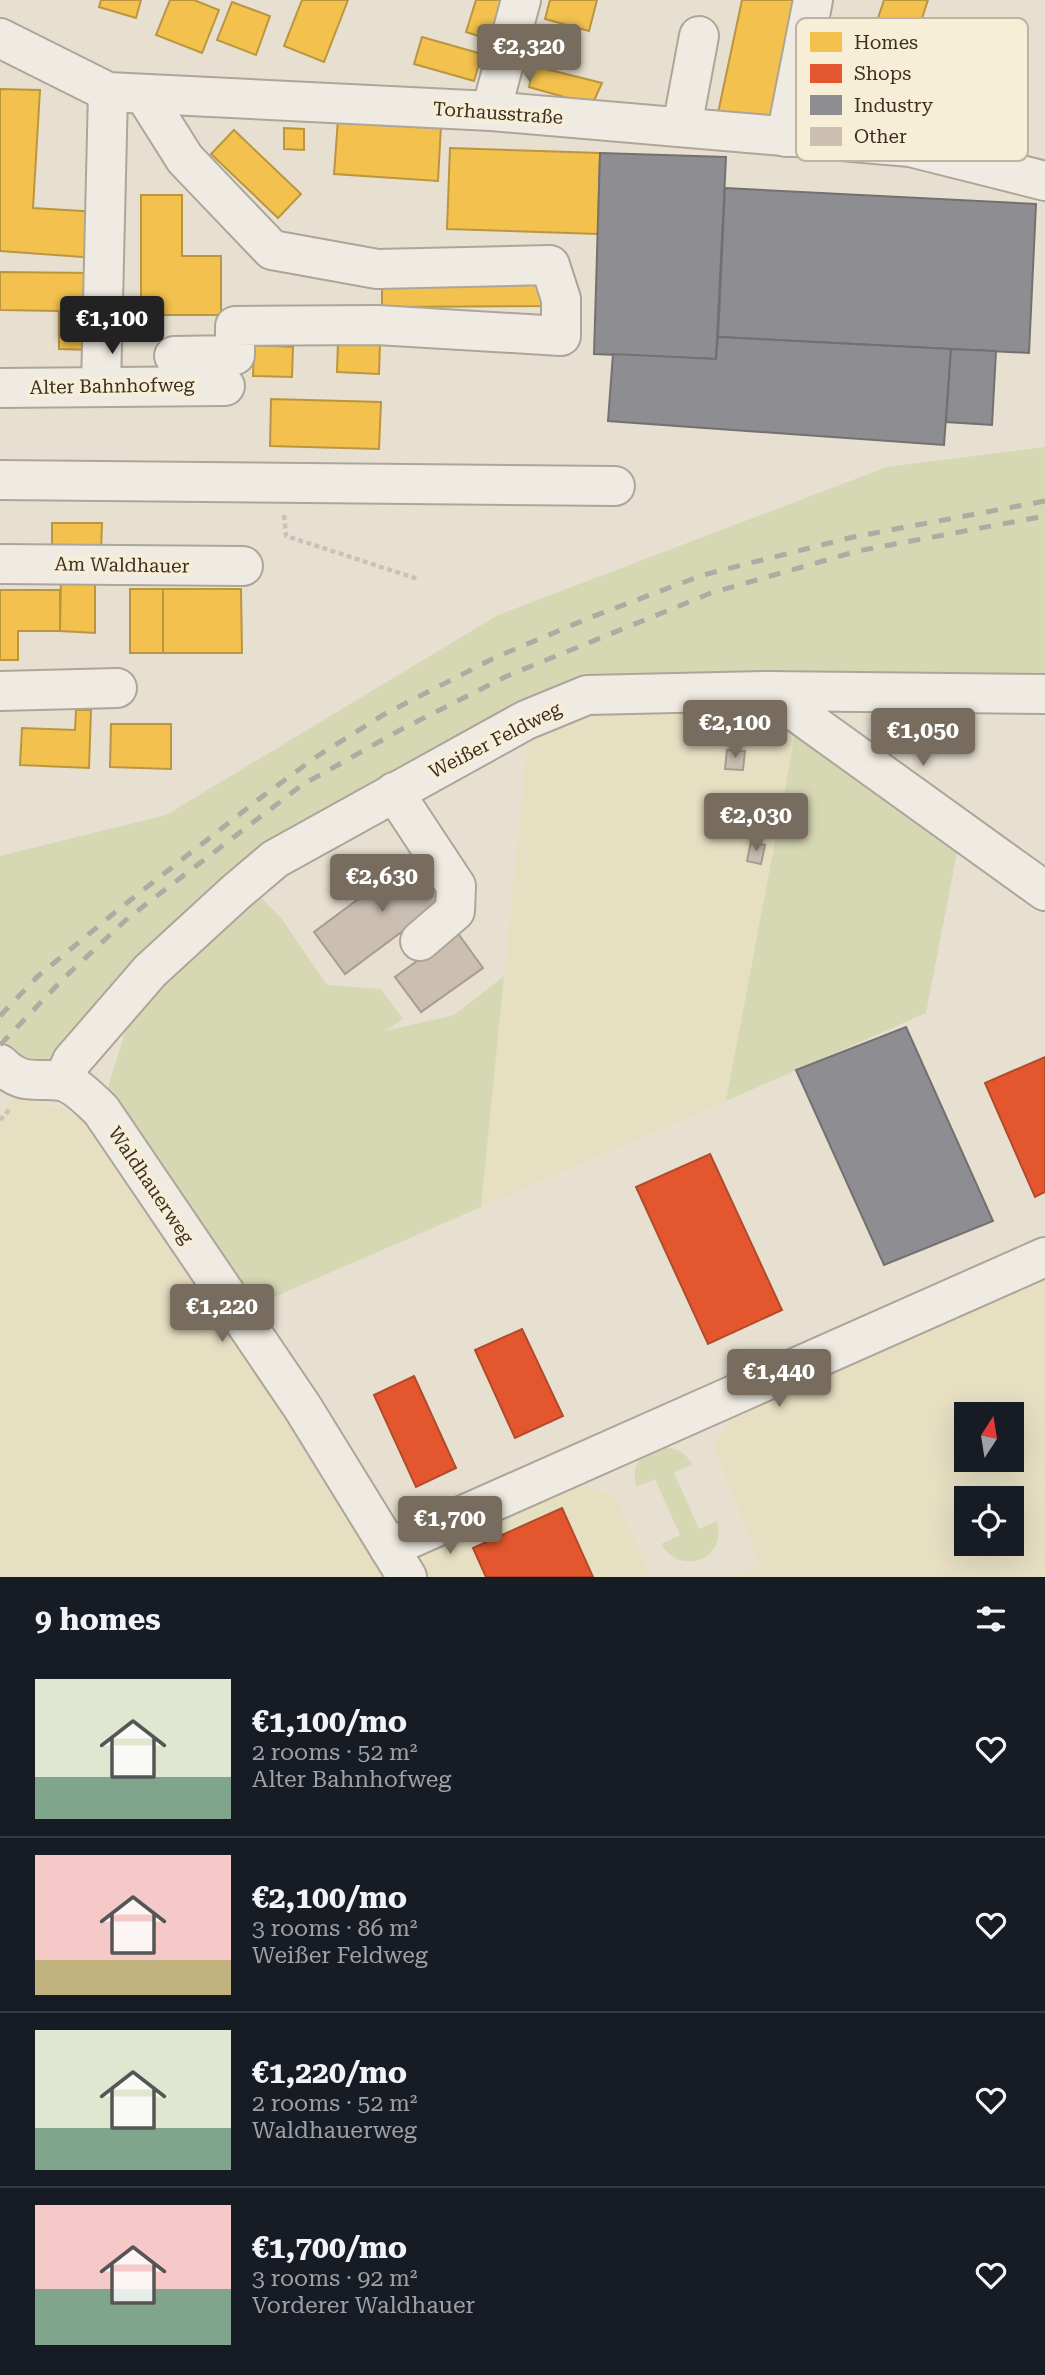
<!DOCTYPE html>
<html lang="en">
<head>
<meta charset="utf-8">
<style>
	:root { --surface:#171b24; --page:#20242c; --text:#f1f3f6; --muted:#9ea1a6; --line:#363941; --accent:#786c5e }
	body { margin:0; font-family:"Roboto Serif",serif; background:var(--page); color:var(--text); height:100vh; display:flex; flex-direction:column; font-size:26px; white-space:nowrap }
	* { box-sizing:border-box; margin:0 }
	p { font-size:23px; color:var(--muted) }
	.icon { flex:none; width:38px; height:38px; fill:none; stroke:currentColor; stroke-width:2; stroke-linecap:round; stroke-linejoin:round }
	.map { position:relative; height:1577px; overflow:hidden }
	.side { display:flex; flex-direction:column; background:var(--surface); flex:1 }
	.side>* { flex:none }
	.needle { width:46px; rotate:12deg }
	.controls { position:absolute; left:954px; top:1402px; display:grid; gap:14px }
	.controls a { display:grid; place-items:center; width:70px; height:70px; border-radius:0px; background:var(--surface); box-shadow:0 7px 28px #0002; font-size:35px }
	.price { position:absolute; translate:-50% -60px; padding:0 16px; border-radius:7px; background:var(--accent); color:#fff; font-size:23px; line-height:46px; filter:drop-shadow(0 2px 4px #0008) }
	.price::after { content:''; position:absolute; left:50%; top:42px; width:21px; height:16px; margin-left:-10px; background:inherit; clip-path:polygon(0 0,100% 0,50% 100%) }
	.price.current { background:#222; color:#fff }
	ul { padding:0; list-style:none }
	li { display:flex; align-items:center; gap:21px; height:175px; padding:0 35px }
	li+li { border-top:2px solid var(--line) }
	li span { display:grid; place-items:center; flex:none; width:196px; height:140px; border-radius:0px; color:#555 }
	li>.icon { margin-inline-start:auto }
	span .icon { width:84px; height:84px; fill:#fffc; stroke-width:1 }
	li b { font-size:30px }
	h2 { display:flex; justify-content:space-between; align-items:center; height:84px; padding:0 35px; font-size:30px }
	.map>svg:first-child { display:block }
</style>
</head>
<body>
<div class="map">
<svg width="1045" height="1577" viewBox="0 0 1045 1577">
	<rect width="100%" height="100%" fill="#e7e0d1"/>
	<!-- farmland -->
	<g fill="#e6dfc2" fill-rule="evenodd">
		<path d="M767,691L799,714L726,1101L481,1207L529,726L587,695Z"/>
		<path d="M17,1095L65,1111L96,1118L403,1577H0V1112Z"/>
		<path d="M1045,1278V1577H733L760,1564L714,1446L734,1414ZM966,1414H1012V1460H966ZM966,1498H1012V1544H966Z"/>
		<path d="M581,1485L615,1497L651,1577H417L412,1555Z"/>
	</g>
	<!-- green -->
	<g fill="#d6d7b3">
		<path d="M1045,447V696L587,695L371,787L126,981L48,1061L19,1057L0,1038V856L166,815L498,615L887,467Z"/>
		<path d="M799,714L961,832L926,1013L726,1101Z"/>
		<path d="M255,891L281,918L327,985L381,989L403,1019L385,1031L454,1015L504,976L481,1207L274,1297L236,1311L101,1110L132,1010Z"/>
		<path d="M664,1447C677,1449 685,1452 692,1464L674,1473L699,1529L717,1521C728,1560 680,1577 661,1544L680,1535L655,1479L636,1487C631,1461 641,1455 664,1447Z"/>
	</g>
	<!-- homes -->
	<g fill="#f2c14e" stroke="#bc9540" stroke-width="2">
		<path d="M101,0H141L136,18L99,7Z"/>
		<path d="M170,0H194L219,10L202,53L156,35Z"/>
		<path d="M302,0H348L324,62L284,46Z"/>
		<path d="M476,0H502L491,40L466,32Z"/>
		<path d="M550,0H597L589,31L545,19Z"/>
		<path d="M742,0H800L774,125L718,113Z"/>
		<path d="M884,0H928L911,52L871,39Z"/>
		<path d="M232,2L270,16L256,55L217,40Z"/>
		<path d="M422,37L482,54L474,81L414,64Z"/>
		<path d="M534,66L602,83L592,105L529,87Z"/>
		<path d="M0,89L40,90L33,208L98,212L96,258L0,251Z"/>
		<path d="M338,119L441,125L438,181L334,174Z"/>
		<path d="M284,128L304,129V150L284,149Z"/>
		<path d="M234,130L301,194L278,218L211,154Z"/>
		<path d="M450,148L600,153L598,234L447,229Z"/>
		<path d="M141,195H182V256H221V315H141Z"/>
		<path d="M0,272L94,273L93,350L59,349V311L0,310Z"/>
		<path d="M546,277L547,306L382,307V278Z"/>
		<path d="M338,341L380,343L379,374L337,372Z"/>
		<path d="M254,345L293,347L292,377L253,376Z"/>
		<path d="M271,399L381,402L379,449L270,446Z"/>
		<path d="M52,523H102L101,553H52Z"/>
		<path d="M61,577H95V633L60,631Z"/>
		<rect x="130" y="589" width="33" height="64"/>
		<path d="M163,589H241L242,653H163Z"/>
		<path d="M0,590H60V631H18V660H0Z"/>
		<path d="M76,710H91L89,768L20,765L22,728L75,730Z"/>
		<path d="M111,724H171V769L110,767Z"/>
	</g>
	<!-- shops -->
	<g fill="#e4572e" stroke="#b24b2a" stroke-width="2">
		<path d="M1045,1057V1192L1035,1197L985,1083Z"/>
		<path d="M710,1154L782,1310L708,1344L636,1187Z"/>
		<path d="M522,1329L563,1416L515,1438L475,1350Z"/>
		<path d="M414,1376L456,1468L416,1487L374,1395Z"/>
		<path d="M562,1508L593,1577H486L473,1548Z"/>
	</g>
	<!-- industry -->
	<g fill="#8d8d92" stroke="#757070" stroke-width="2">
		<path d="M600,153L726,157L716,359L594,354Z"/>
		<path d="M725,188L1036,204L1029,353L718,337Z"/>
		<path d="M718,337L951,349L944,445L608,421L613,354L716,359Z"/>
		<path d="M951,349L996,351L992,425L946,422Z"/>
		<path d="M906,1027L993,1221L884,1265L796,1070Z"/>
	</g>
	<!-- building -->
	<g fill="#cbbfb2" stroke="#a89c90" stroke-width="2">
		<path d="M727,750L745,751L743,770L725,769Z"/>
		<path d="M751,842L765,845L761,864L747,861Z"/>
		<path d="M419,854L451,895L345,974L314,932Z"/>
		<path d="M457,932L483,968L421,1012L395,977Z"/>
	</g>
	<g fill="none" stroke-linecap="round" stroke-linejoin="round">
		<defs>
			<g id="minor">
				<path d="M0,38L108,92L491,111L910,147L1045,181"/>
				<path d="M144,94L185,159L272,250L377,269L550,265L561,299V336L377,325L235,326V355L174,356"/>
				<path d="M491,111L521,0"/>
				<path d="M682,127L699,36"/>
				<path d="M786,137L813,0"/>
				<path d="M101,386L108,92"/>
				<path d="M0,388L225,386"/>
				<path d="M0,480L615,486"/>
				<path d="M0,564L243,566"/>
				<path d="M0,691L117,688"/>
				<path d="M767,691L1045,891"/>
				<path d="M394,792L456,886L455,911L420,941"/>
				<path d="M0,1064C23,1087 36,1077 61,1081C76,1084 90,1100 101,1110L303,1408L407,1577"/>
				<path d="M63,1081L72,1061L150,971L236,892L275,859L526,720L587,695L767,691L1045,694"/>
				<path d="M389,1548L1045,1257"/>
			</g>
		</defs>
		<!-- minor casing -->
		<use href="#minor" stroke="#ada599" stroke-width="42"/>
		<!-- path -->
		<g stroke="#c8c2b9" stroke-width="4.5" stroke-dasharray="5 3.5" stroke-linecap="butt">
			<path d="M284,515L286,536L418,579"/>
			<path d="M0,1120L11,1108"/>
		</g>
		<!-- minor -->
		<use href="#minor" stroke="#efebe3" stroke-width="38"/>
		<!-- rail -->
		<g stroke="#afaaa2" stroke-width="5" stroke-dasharray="12 12" stroke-linecap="butt">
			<path d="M0,1016L37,977L119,909L259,799L316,757L383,715L494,658L589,618L703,575L853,537L1045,501"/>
			<path d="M0,1045L65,977L128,918L302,785L402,729L507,676L711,593L858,551L1045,516"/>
		</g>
	</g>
	<g text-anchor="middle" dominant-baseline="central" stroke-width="7" stroke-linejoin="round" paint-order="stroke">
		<!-- street labels -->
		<g font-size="19" fill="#3d2e20" stroke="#f7eed8">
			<text transform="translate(498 113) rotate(4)">Torhausstraße</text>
			<text transform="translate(112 386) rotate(-1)">Alter Bahnhofweg</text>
			<text transform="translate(122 565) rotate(1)">Am Waldhauer</text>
			<text transform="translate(495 740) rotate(-27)">Weißer Feldweg</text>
			<text transform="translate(151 1185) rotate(56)">Waldhauerweg</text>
		</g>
	</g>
	<!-- legend -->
	<rect x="796" y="18" width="232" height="143" rx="10" fill="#f7eed8" stroke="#bfb4a1" stroke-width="2"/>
	<rect x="810" y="32" width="32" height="20" fill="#f2c14e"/>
	<rect x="810" y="64" width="32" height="19" fill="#e4572e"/>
	<rect x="810" y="95" width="32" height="20" fill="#8d8d92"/>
	<rect x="810" y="127" width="32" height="19" fill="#cbbfb2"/>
	<g font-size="19" fill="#3d2e20">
		<text x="854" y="49">Homes</text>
		<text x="854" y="80">Shops</text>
		<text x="854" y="112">Industry</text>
		<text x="854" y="143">Other</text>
	</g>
</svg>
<div class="controls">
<a><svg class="needle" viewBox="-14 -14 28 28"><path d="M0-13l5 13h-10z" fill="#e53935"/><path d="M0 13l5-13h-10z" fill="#9ea1a6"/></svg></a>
<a><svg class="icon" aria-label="locate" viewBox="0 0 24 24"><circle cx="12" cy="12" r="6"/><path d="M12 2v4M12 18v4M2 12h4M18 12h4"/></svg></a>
</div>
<b class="price" style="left:529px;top:84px">€2,320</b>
<b class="price current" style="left:112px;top:356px">€1,100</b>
<b class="price" style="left:735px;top:760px">€2,100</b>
<b class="price" style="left:923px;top:768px">€1,050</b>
<b class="price" style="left:756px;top:853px">€2,030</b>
<b class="price" style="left:382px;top:914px">€2,630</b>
<b class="price" style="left:222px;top:1344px">€1,220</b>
<b class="price" style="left:779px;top:1409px">€1,440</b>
<b class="price" style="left:450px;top:1556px">€1,700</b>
</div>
<section class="side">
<h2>9 homes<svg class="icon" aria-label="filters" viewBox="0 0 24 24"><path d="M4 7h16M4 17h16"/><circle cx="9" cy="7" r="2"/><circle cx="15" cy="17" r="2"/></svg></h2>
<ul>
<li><span style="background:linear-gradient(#dfe7d0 70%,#7fa58c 0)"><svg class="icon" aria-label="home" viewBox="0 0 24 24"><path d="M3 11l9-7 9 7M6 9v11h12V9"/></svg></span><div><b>€1,100/mo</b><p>2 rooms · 52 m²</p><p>Alter Bahnhofweg</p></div><svg class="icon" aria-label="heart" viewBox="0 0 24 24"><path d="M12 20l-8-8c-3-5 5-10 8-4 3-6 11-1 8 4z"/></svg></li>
<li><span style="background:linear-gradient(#f6c9c9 75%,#c2b280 0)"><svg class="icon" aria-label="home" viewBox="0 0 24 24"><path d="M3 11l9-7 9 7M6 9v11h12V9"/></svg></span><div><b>€2,100/mo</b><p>3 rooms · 86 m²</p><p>Weißer Feldweg</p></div><svg class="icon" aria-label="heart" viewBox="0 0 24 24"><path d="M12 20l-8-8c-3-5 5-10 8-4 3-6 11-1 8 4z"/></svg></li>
<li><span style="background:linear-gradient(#dfe7d0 70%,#7fa58c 0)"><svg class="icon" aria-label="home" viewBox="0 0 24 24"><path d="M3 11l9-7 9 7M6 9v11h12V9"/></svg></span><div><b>€1,220/mo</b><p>2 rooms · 52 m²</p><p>Waldhauerweg</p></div><svg class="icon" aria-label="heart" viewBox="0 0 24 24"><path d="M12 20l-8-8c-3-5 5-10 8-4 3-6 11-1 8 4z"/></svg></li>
<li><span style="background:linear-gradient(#f6c9c9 60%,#7fa58c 0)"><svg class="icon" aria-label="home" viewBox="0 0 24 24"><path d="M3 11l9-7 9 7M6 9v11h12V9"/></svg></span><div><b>€1,700/mo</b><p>3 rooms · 92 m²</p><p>Vorderer Waldhauer</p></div><svg class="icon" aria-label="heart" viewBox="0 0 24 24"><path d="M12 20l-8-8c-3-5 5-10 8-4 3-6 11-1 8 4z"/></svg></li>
</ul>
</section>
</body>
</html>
